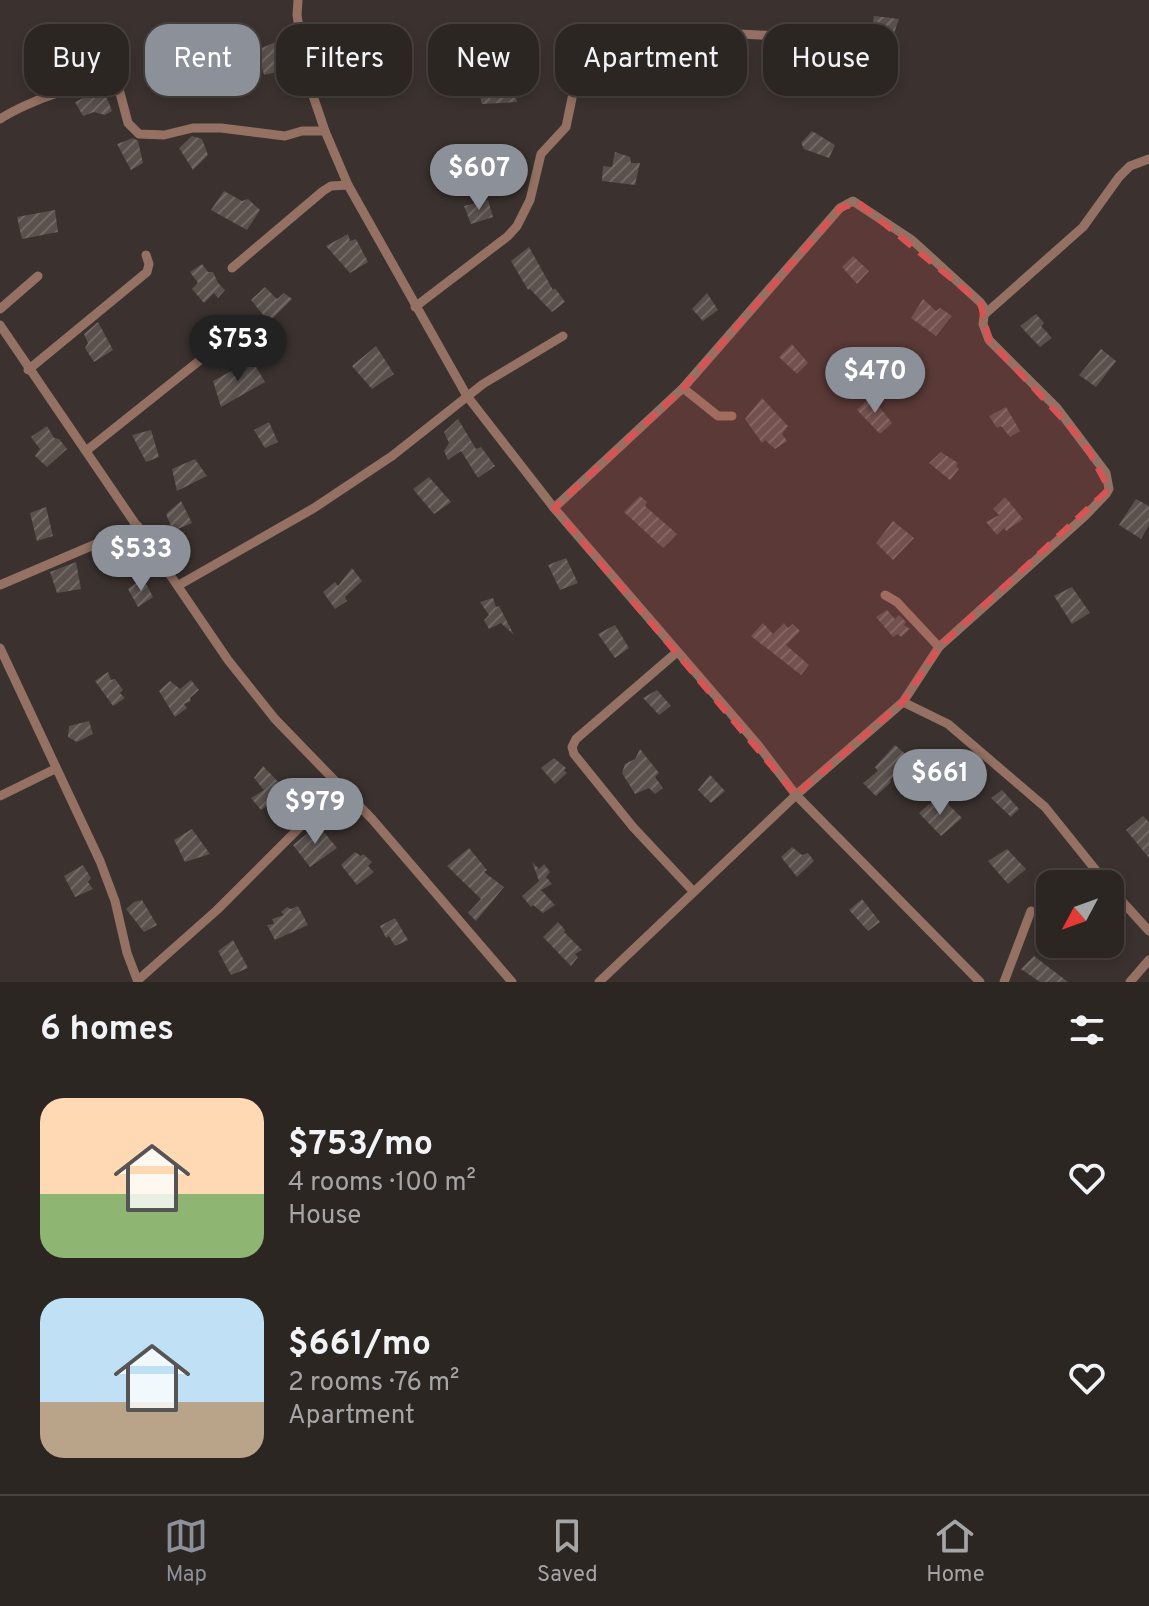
<!DOCTYPE html>
<html lang="en">
<head>
<meta charset="utf-8">
<style>
	:root { --surface:#2c2623; --page:#383230; --text:#f1f3f6; --muted:#a6a5a6; --line:#484341; --accent:#8c9099 }
	body { margin:0; font-family:Overpass,sans-serif; background:var(--page); color:var(--text); height:100vh; display:flex; flex-direction:column; font-size:30px; white-space:nowrap }
	* { box-sizing:border-box; margin:0 }
	p { font-size:26px; color:var(--muted) }
	.icon { flex:none; width:44px; height:44px; fill:none; stroke:currentColor; stroke-width:2; stroke-linecap:round; stroke-linejoin:round }
	.map { position:relative; height:982px; overflow:hidden }
	.details { display:flex; flex-direction:column; background:var(--surface); flex:1 }
	.details>* { flex:none }
	.guide { position:absolute; left:24px; top:24px; width:1102px; height:72px; display:flex; gap:16px }
	.needle { width:52px; rotate:229deg }
	.controls { position:absolute; left:1036px; top:870px; display:grid; gap:16px }
	.controls a { display:grid; place-items:center; width:88px; height:88px; border-radius:16px; background:var(--surface); box-shadow:0 4px 12px #0003,0 0 0 2px var(--line); font-size:40px }
	.price { position:absolute; translate:-50% -68px; padding:0 18px; border-radius:28px; background:var(--accent); color:#fff; font-size:26px; line-height:52px; filter:drop-shadow(0 2px 4px #0008) }
	.price::after { content:''; position:absolute; left:50%; top:48px; width:24px; height:18px; margin-left:-12px; background:inherit; clip-path:polygon(0 0,100% 0,50% 100%) }
	.price.on { background:#222; color:#fff }
	ul { padding:0; list-style:none }
	li { display:flex; align-items:center; gap:24px; height:200px; padding:0 40px }
	li span { display:grid; place-items:center; flex:none; width:224px; height:160px; border-radius:24px; color:#555 }
	li>.icon { margin-inline-start:auto }
	span .icon { width:96px; height:96px; fill:#fffc; stroke-width:1 }
	li b { font-size:34px }
	h2 { display:flex; justify-content:space-between; align-items:center; height:96px; padding:0 40px; font-size:34px }
	.tag { padding:0 28px; border-radius:24px; background:var(--surface); box-shadow:0 4px 12px #0003,0 0 0 2px var(--line); font-size:28px; line-height:72px }
	.tag.on { background:var(--accent); color:#fff }
	.dock { display:flex; justify-content:space-around; align-items:center; height:112px; border-top:2px solid var(--line); background:var(--surface); font-size:22px; color:var(--muted) }
	.dock a { display:grid; justify-items:center; gap:4px }
	.dock .on { color:var(--accent) }
	.map>svg:first-child { display:block }
</style>
</head>
<body>
<div class="map">
<svg width="1149" height="982" viewBox="0 0 1149 982">
	<defs>
		<pattern id="building-hatch" width="6" height="6" patternUnits="userSpaceOnUse" patternTransform="scale(2)"><rect width="6" height="6" fill="#5a514d"/><path d="M-1 1l2-2M0 6l6-6M5 7l2-2" fill="none" stroke="#716966"/></pattern>
	</defs>
	<rect width="100%" height="100%" fill="#3b322f"/>
	<!-- building -->
	<g fill="url(#building-hatch)">
		<path d="M874,16L899,19L892,39L870,40Z"/>
		<path d="M278,41L285,70L264,75L257,50Z"/>
		<path d="M118,45L123,63L98,71L90,55Z"/>
		<path d="M61,53L66,57L76,56L78,71L55,73L52,59Z"/>
		<path d="M332,55L353,56L354,76L330,73Z"/>
		<path d="M512,83L517,102L482,104L477,86L491,84L496,92Z"/>
		<path d="M96,92L105,93L112,111L105,115L94,112L83,116L75,102Z"/>
		<path d="M812,131L835,145L829,158L804,149L801,143Z"/>
		<path d="M192,136L202,139L208,155L193,170L179,148Z"/>
		<path d="M133,138L138,141L143,163L131,170L117,144Z"/>
		<path d="M615,152L630,157L631,163H640L635,185L602,181L603,166L612,167Z"/>
		<path d="M224,191L242,201L248,199L260,210L247,230L211,210Z"/>
		<path d="M488,200L493,217L471,224L464,206Z"/>
		<path d="M55,210L58,232L22,239L17,217Z"/>
		<path d="M348,234L350,241L356,239L368,262L350,273L326,246Z"/>
		<path d="M529,247L553,290L555,288L565,302L552,312L530,289L528,290L511,261Z"/>
		<path d="M853,256L869,271L857,284L842,267Z"/>
		<path d="M202,264L208,272H213L218,283L225,290L218,298L214,293L204,303L192,289L198,283L190,272Z"/>
		<path d="M265,287L277,299L284,293L292,299L269,322L251,300Z"/>
		<path d="M707,293L718,310L703,321L692,309Z"/>
		<path d="M923,299L936,311L940,308L952,316L936,336L911,318Z"/>
		<path d="M1036,314L1044,323L1041,326L1052,338L1040,347L1020,326Z"/>
		<path d="M98,322L113,350L94,362L85,348L88,343L84,334Z"/>
		<path d="M792,344L808,363L797,374L779,357Z"/>
		<path d="M376,346L394,374L372,389L352,366Z"/>
		<path d="M1101,349L1116,361L1096,387L1079,375Z"/>
		<path d="M252,360L265,382L221,407L213,381Z"/>
		<path d="M871,396L892,423L880,434L857,410Z"/>
		<path d="M762,398L788,426L782,434L787,441L775,449L765,440L762,443L745,419Z"/>
		<path d="M1006,407L1020,431L1010,437L1001,426L997,428L989,416Z"/>
		<path d="M458,419L476,449L481,447L495,466L478,478L461,451L448,460L444,451L449,443L444,432Z"/>
		<path d="M269,422L278,442L265,448L254,430Z"/>
		<path d="M47,426L54,438L59,439L67,449L47,467L35,456L40,449L31,437Z"/>
		<path d="M151,430L159,457L146,462L132,435Z"/>
		<path d="M941,452L958,463L956,466L959,469L950,480L929,463Z"/>
		<path d="M195,459L207,476L177,491L172,469Z"/>
		<path d="M429,477L451,502L434,514L413,489Z"/>
		<path d="M640,496L647,502L645,506L677,534L663,548L624,512Z"/>
		<path d="M1005,497L1023,519L1006,531L1004,528L997,535L986,522L999,515L993,509Z"/>
		<path d="M1136,499L1149,506V525L1141,539L1119,525Z"/>
		<path d="M181,501L192,523L173,531L166,514Z"/>
		<path d="M46,507L53,536L37,541L30,513Z"/>
		<path d="M893,521L914,538L893,560L876,543Z"/>
		<path d="M566,558L578,583L560,590L548,565Z"/>
		<path d="M76,562L81,589L57,593L50,572Z"/>
		<path d="M352,568L362,581L345,597L347,601L335,609L323,592L335,582L338,586Z"/>
		<path d="M143,578L153,597L138,607L128,589Z"/>
		<path d="M1072,587L1090,613L1072,624L1054,596Z"/>
		<path d="M493,598L496,607L499,606L514,635L501,623L489,629L484,620L489,615L480,602Z"/>
		<path d="M887,610L895,619L899,615L906,622L904,625L910,629L901,637L898,634L893,637L876,617Z"/>
		<path d="M763,623L773,634L784,623L788,628L793,624L800,631L786,645L809,665L801,675L751,636Z"/>
		<path d="M615,625L629,648L615,658L598,634Z"/>
		<path d="M108,672L111,680L115,679L123,690L120,693L125,698L113,706L95,681Z"/>
		<path d="M191,680L199,690L190,698L191,701L184,704L187,708L175,717L159,691L170,681L180,689Z"/>
		<path d="M657,690L671,706L659,715L643,698Z"/>
		<path d="M89,721L93,734L77,742L68,737L69,726Z"/>
		<path d="M895,745L911,759L890,780L891,782L876,796L863,783L878,771L875,767Z"/>
		<path d="M640,749L659,773L655,777L663,788L655,794L649,788L635,794L622,773L625,764L635,759Z"/>
		<path d="M554,758L566,768L564,770L567,773L555,784L541,768Z"/>
		<path d="M263,766L288,792L261,810L251,798L264,790L254,778Z"/>
		<path d="M710,775L725,791L711,803L698,790Z"/>
		<path d="M1002,790L1019,809L1011,817L991,798Z"/>
		<path d="M935,799L944,809L948,804L962,818L941,836L919,813Z"/>
		<path d="M1143,816L1149,822V858L1126,830Z"/>
		<path d="M318,825L337,848L310,867L293,845Z"/>
		<path d="M192,829L210,854L185,862L174,840Z"/>
		<path d="M792,847L802,855L808,853L814,861L797,877L781,857Z"/>
		<path d="M469,848L487,870L484,872L504,887L476,921L468,913L481,899L447,866Z"/>
		<path d="M1007,849L1026,869L1008,884L988,861Z"/>
		<path d="M355,852L361,856L363,854L372,862L368,866L374,872L357,885L341,865Z"/>
		<path d="M532,862L539,869L544,864L550,872L546,877L552,884L541,890L555,905L543,913L533,905L531,907L522,896L539,881Z"/>
		<path d="M83,865L91,878L88,882L93,889L75,897L64,876Z"/>
		<path d="M862,899L880,922L868,931L849,910Z"/>
		<path d="M142,900L157,925L144,932L126,909L134,902Z"/>
		<path d="M298,906L308,925L275,940L267,925L274,924L272,919L284,915L281,912L287,907L291,909Z"/>
		<path d="M395,918L408,940L395,946L389,936L386,938L380,926Z"/>
		<path d="M558,922L565,930L564,932L582,950L575,954L578,957L571,966L543,937Z"/>
		<path d="M233,940L248,968L231,975L218,951Z"/>
		<path d="M1034,956L1068,982H1040L1021,969Z"/>
	</g>
	<g fill="none" stroke-linecap="round" stroke-linejoin="round">
		<!-- minor -->
		<g stroke="#947163" stroke-width="9">
			<path d="M298,0L297,15L303,54L309,84L325,131L348,185L467,396L554,508L758,745L796,795L980,982"/>
			<path d="M0,119C23,104 94,73 119,89L128,123L139,134L164,135L193,128H221L285,136L302,131H325"/>
			<path d="M232,268L323,191L331,186L348,185"/>
			<path d="M415,307L508,236L517,226L530,200L541,154L566,127L576,79L597,61L618,51L661,39L700,32L781,36L864,48"/>
			<path d="M0,309L38,276"/>
			<path d="M985,314L1083,227L1119,177L1130,166L1149,159"/>
			<path d="M0,325L228,660L275,719L372,819L512,982"/>
			<path d="M28,370L147,272L149,264L146,255"/>
			<path d="M683,388L718,416H732"/>
			<path d="M86,451L219,345"/>
			<path d="M554,508L683,388L840,208L853,201L912,240L980,302L985,309L983,324L989,340L1057,408L1106,473L1109,489L1106,494L1085,516L939,647L903,702L796,795L599,982"/>
			<path d="M0,585L138,526"/>
			<path d="M179,585L314,508L392,456L483,384L563,336"/>
			<path d="M885,595L897,602L939,647"/>
			<path d="M0,648L100,861L115,901L127,953L138,982"/>
			<path d="M677,652L576,739L572,747L574,754L633,827L693,891"/>
			<path d="M903,702L948,724L1045,807L1107,884"/>
			<path d="M0,796L55,769"/>
			<path d="M1110,888L1149,931"/>
			<path d="M138,980L217,910L340,787"/>
			<path d="M1004,982L1031,911"/>
			<path d="M1130,982L1149,960"/>
		</g>
	</g>
	<!-- marked area -->
	<path fill="#d85454" fill-opacity="0.2" stroke="#d85454" stroke-width="6" stroke-dasharray="16 10" stroke-linejoin="round" d="M859,203L980,302L989,340L1084,442L1109,489L939,647L903,702L796,795L554,508L683,388L840,208Z"/>
</svg>
<div class="controls">
<a><svg class="needle" viewBox="-14 -14 28 28"><path d="M0-13l5 13h-10z" fill="#e53935"/><path d="M0 13l5-13h-10z" fill="#a6a5a6"/></svg></a>
</div>
<b class="price" style="left:479px;top:212px">$607</b>
<b class="price on" style="left:238px;top:383px">$753</b>
<b class="price" style="left:875px;top:415px">$470</b>
<b class="price" style="left:141px;top:593px">$533</b>
<b class="price" style="left:940px;top:817px">$661</b>
<b class="price" style="left:315px;top:846px">$979</b>
<div class="guide">
<a class="tag">Buy</a>
<a class="tag on">Rent</a>
<a class="tag">Filters</a>
<a class="tag">New</a>
<a class="tag">Apartment</a>
<a class="tag">House</a>
</div>
</div>
<section class="details">
<h2>6 homes<svg class="icon" aria-label="filters" viewBox="0 0 24 24"><path d="M4 7h16M4 17h16"/><circle cx="9" cy="7" r="2"/><circle cx="15" cy="17" r="2"/></svg></h2>
<ul>
<li><span style="background:linear-gradient(#ffd9b3 60%,#8fb573 0)"><svg class="icon" aria-label="home" viewBox="0 0 24 24"><path d="M3 11l9-7 9 7M6 9v11h12V9"/></svg></span><div><b>$753/mo</b><p>4 rooms · 100 m²</p><p>House</p></div><svg class="icon" aria-label="heart" viewBox="0 0 24 24"><path d="M12 20l-8-8c-3-5 5-10 8-4 3-6 11-1 8 4z"/></svg></li>
<li><span style="background:linear-gradient(#bfe0f5 65%,#b9a48a 0)"><svg class="icon" aria-label="home" viewBox="0 0 24 24"><path d="M3 11l9-7 9 7M6 9v11h12V9"/></svg></span><div><b>$661/mo</b><p>2 rooms · 76 m²</p><p>Apartment</p></div><svg class="icon" aria-label="heart" viewBox="0 0 24 24"><path d="M12 20l-8-8c-3-5 5-10 8-4 3-6 11-1 8 4z"/></svg></li>
</ul>
</section>
<nav class="dock">
<a class="on"><svg class="icon" aria-label="map" viewBox="0 0 24 24"><path d="M3 6l6-2 6 2 6-2v14l-6 2-6-2-6 2zM9 4v14M15 6v14"/></svg>Map</a>
<a><svg class="icon" aria-label="saved" viewBox="0 0 24 24"><path d="M7 4h10v16l-5-4-5 4z"/></svg>Saved</a>
<a><svg class="icon" aria-label="home" viewBox="0 0 24 24"><path d="M3 11l9-7 9 7M6 9v11h12V9"/></svg>Home</a>
</nav>
</body>
</html>
